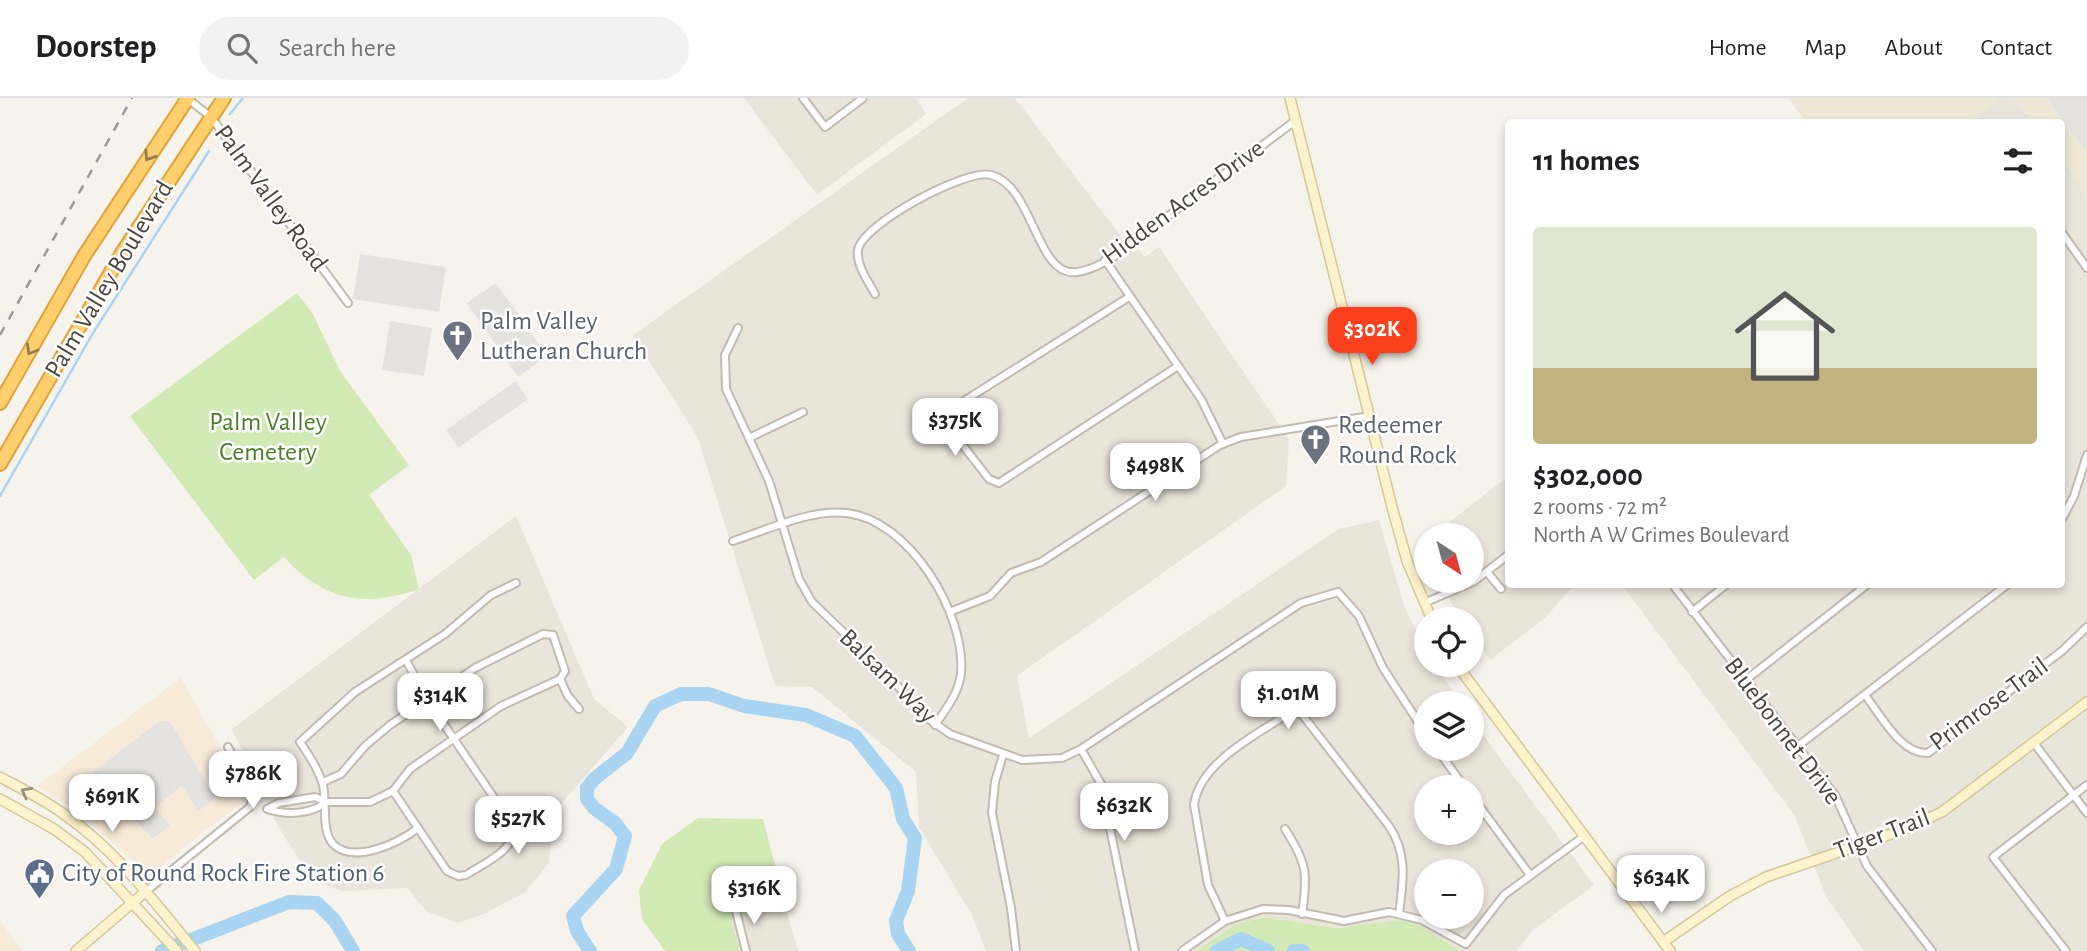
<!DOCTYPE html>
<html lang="en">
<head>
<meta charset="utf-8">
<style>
	:root { --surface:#fff; --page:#f2f2f2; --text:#202124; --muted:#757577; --line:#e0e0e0; --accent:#fc3f1d }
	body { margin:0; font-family:"Alegreya Sans",sans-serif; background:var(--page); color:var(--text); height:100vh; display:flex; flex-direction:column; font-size:26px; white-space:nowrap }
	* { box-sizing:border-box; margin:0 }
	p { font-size:23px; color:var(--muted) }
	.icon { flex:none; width:38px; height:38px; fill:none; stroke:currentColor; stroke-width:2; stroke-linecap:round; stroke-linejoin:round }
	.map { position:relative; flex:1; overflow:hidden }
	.drawer { position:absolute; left:1505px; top:21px; width:560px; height:469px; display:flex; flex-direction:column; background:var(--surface); border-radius:7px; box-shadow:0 4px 10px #0003 }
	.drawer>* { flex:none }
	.needle { width:46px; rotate:144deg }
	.buttons { position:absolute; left:1414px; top:425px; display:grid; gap:14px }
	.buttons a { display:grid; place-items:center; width:70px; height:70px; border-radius:50%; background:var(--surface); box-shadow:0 4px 10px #0003; font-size:35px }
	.price { position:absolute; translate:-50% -60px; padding:0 16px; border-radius:14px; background:#fff; color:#222; font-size:23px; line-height:46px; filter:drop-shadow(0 2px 4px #0008) }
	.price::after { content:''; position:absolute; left:50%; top:42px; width:21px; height:16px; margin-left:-10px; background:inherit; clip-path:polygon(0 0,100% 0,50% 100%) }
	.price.current { background:var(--accent); color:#fff }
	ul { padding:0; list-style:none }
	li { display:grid; align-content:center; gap:14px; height:371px; padding:0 28px }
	li span { display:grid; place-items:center; height:217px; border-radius:7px; color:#555 }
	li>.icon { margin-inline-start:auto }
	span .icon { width:126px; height:126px; fill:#fffc; stroke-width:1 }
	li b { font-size:30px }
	h2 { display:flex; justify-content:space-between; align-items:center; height:84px; padding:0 28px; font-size:30px }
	header { display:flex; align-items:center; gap:42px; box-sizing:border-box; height:98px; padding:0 35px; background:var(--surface); border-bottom:2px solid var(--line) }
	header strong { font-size:33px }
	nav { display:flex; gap:38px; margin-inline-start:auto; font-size:24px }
	.search { width:490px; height:63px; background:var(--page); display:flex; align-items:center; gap:18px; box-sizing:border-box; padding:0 24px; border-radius:38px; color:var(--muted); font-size:26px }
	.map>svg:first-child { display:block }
</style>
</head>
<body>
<header>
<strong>Doorstep</strong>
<div class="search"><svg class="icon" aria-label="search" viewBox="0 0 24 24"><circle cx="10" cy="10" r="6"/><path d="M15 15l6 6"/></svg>Search here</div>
<nav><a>Home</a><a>Map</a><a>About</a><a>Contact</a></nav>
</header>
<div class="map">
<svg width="2087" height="853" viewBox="0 0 2087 853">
	<rect width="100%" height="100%" fill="#f6f3ec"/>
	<!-- residential -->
	<g fill="#eae5da" fill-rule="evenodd">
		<path d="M744,0H916L926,16L817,97Z"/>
		<path d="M968,0H1015L1133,154L1138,151L1145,159L1159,149L1289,341L1286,388L1017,578L1029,640L1339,431L1379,422L1405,511L1426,552V567H1435L1461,605L1426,606V651H1472V622L1594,787L1533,832L1516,853H1461L1414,825L1399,822L1336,830L1265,819L1236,826L1196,853H986L972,817L919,729L916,674L812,589L775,588L698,340L633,237ZM1426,690H1472V735H1426ZM1426,774H1472V819H1426Z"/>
		<path d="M2002,0H2014L2033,24H1969Z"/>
		<path d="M2062,62L2087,97V853H1864L1826,799L1795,718L1622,487L2062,486Z"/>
		<path d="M1508,378V486L1574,487L1545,520L1490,562L1472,535V522L1462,521L1437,483H1472V438H1432Z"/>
		<path d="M516,418L594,601L628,629L554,714L549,765L524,795L484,816L457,825L426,813L407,790L343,793L313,783L277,727L232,631Z"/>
		<path d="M785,806L798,853H740L731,822Z"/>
	</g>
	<!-- commercial -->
	<g fill="#f7ead8">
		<path d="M181,580L246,695L245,704L200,736L150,778L78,714L37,688Z"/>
		<path d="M0,822L22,853H0Z"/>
	</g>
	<!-- education -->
	<g fill="#efe8d6">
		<path d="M1788,0H2002L1969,24H1806Z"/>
		<path d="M2014,0H2087V97L2062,62V24H2033Z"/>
	</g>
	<!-- green -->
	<g fill="#d2eab5">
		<path d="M297,195L313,216L340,273L409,367L369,397L411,457L419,491C364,510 324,503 284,459L254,482L130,318Z"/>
		<path d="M698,720L763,721L785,806L731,822L740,853H665L642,821L639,792L662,746Z"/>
		<path d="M1265,819L1336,830L1399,822L1414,825L1461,853H1196L1236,826Z"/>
	</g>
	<!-- parking -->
	<g fill="#e5e3e0">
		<path d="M2047,0H2087V54L2063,22Z"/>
		<path d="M360,156L446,169L439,214L353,201Z"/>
		<path d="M496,185L547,258L518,279L467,205Z"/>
		<path d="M390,223L432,230L424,278L382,272Z"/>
		<path d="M516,283L528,301L458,350L446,332Z"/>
		<path d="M160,623L170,624L216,701L198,713L182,687L155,710L170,727L153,741L129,715L91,686L92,675Z"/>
	</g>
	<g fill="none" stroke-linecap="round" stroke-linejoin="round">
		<!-- stream -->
		<g stroke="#a9d4f2" stroke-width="2.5">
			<path d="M230,16L243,0"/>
			<path d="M0,398L93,235L209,53"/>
		</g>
		<!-- river -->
		<g stroke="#a9d4f2" stroke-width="14">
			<path d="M162,853L289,804L317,805L335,823L353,853"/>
			<path d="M590,853L577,833L573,818L616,771L625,738L615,725L594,710L587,701V690L594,681L627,655L655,608L681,596H709L744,608L806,617L855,638L896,690L903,721L915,740L908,793L896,823L898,836L909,853"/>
			<path d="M1217,853L1241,841L1268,853"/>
			<path d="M1294,853H1303"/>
		</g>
		<defs>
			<g id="street">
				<path d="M803,0L825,29L863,0"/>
				<path d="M188,1L211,19L348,205"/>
				<path d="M2062,135L2087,170"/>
				<path d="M1105,162L1201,301L1223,346"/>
				<path d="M875,196C868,183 856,167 858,152C862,126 967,70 991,77C1034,88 1036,180 1077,174C1109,170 1150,131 1176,112C1215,82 1255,53 1295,23"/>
				<path d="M1129,199L948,313L944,323L989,381L999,385L1178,268"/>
				<path d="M738,230L725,257L726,291L769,383L799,481L812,504L889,578L923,617L950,636L1022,662L1062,660L1081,651L1301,505L1338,494L1359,518L1383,570L1426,636"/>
				<path d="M749,340L803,314"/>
				<path d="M2062,421L2074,398L2087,357"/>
				<path d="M733,443C767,432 810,411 846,415C909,421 966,516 961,575C959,595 946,611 935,627"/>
				<path d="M1487,474L1501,491"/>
				<path d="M1672,486L1835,697L1867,768L1932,853"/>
				<path d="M1424,505L1473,484L1508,457"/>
				<path d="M952,513L990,498L1011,475L1041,464L1220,347L1241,339L1370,318"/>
				<path d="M1692,514L1727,486"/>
				<path d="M560,581L568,598L579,611"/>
				<path d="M1747,581L1868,486"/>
				<path d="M1865,597C1880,616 1901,657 1928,655L2062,553L2087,529"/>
				<path d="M2034,645L2087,715"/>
				<path d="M1798,648L2008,486"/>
				<path d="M1081,651L1101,686L1135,853"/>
				<path d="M1437,651L1465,690"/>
				<path d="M1003,657L995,684L992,715L1011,810L1016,853"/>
				<path d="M323,684L341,676L365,648L390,627L475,570L543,536L553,537L565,573L560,581L501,608L410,671L393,693L370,704H326"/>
				<path d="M393,693L447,773L458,778L466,777C484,765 515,753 514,729L428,603L406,562"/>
				<path d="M1472,698L1530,777"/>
				<path d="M315,699L326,704C311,717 285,717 267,711L279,705Z"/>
				<path d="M418,730C400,744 354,767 333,746C321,733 327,704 323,687C319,672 309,657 300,644L355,594L445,536L491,497L516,485"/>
				<path d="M1285,731C1307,765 1308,776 1302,816"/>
				<path d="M145,794L250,709L253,696L228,649"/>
				<path d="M735,809L746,853"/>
				<path d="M1225,823L1208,787L1194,707C1200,662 1262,634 1297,610L1389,728C1408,756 1403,784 1399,816"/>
				<path d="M1182,853L1225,823L1263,811L1289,812L1344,823L1389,814L1422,822L1466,846L1504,797L1583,739"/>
				<path d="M2066,853L1993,759L2087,687"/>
			</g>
			<g id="secondary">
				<path d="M1290,0L1392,409L1407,463L1432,522"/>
				<path d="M1457,567L1670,853"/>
				<path d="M0,679C22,691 45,702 65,717C117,753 155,805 195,853"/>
				<path d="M0,701L54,731L85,754L177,853"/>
				<path d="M1663,844L1730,798L1766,779L1903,732L1942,714L2087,604"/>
				<path d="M76,853L145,794"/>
			</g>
			<g id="highway">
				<path d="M0,305L84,158L188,0"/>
				<path d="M0,366L122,155L224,0"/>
			</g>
		</defs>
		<!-- street casing -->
		<use href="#street" stroke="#c2bbae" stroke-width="10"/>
		<!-- secondary casing -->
		<use href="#secondary" stroke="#d6c79b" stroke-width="12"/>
		<!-- highway casing -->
		<use href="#highway" stroke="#e0a43c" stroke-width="16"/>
		<!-- street -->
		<use href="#street" stroke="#fff" stroke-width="6"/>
		<!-- secondary -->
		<use href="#secondary" stroke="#fff3cd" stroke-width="9"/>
		<!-- highway -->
		<use href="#highway" stroke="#ffcf6e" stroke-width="12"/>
		<!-- rail -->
		<path stroke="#9a9a9a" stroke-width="2.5" stroke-dasharray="9 9" stroke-linecap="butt" d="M0,237L132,0"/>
	</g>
	<!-- one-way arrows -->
	<defs><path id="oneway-chevron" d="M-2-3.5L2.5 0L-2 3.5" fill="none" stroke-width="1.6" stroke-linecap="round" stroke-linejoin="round" transform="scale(1.75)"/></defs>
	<g stroke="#937c4e">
		<use href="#oneway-chevron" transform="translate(149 58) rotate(123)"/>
		<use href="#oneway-chevron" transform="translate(31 252) rotate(120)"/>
	</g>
	<use stroke="#9c937c" href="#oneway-chevron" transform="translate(26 694) rotate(-151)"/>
	<!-- icons -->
	<defs>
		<symbol id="church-pin" viewBox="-11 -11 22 30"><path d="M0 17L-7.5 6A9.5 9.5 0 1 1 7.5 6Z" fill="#6b7280" stroke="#fff"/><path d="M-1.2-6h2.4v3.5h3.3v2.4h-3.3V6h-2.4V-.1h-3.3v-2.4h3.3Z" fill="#fff"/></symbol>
		<symbol id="civic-pin" viewBox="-11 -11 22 30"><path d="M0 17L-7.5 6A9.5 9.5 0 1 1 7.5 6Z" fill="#5c6f8a" stroke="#fff"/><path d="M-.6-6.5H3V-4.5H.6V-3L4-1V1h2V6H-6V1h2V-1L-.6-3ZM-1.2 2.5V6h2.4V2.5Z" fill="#fff"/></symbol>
	</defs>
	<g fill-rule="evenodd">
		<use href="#church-pin" x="440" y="220" width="35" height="47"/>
		<use href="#church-pin" x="1298" y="324" width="35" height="47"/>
		<use href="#civic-pin" x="22" y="758" width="35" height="47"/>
	</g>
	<g text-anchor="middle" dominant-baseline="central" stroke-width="5" stroke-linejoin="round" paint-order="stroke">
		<!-- street labels -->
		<g font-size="26" fill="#4b4439" stroke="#fff">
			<text transform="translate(271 100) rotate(54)">Palm Valley Road</text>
			<text transform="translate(1183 104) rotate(-36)">Hidden Acres Drive</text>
			<text transform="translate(109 181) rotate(-59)">Palm Valley Boulevard</text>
			<text transform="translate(888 578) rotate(44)">Balsam Way</text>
			<text transform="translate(1989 606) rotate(-36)">Primrose Trail</text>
			<text transform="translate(1783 633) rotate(53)">Bluebonnet Drive</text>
			<text transform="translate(1882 736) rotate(-21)">Tiger Trail</text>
		</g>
		<!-- worship labels -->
		<g font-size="26" fill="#5b616d" stroke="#fff" text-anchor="start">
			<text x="480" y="223">Palm Valley<tspan x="480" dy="30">Lutheran Church</tspan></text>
			<text x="1338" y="327">Redeemer<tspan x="1338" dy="30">Round Rock</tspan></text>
		</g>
		<!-- park labels -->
		<g font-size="26" fill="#4a7f2a" stroke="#fff">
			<text x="268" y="324">Palm Valley<tspan x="268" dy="30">Cemetery</tspan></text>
		</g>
		<!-- service labels -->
		<g font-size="26" fill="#4e5e75" stroke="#fff" text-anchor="start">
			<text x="62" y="775">City of Round Rock Fire Station 6</text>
		</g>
	</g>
</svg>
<div class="buttons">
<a><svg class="needle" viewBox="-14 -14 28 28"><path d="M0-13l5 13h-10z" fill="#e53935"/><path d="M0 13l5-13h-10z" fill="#757577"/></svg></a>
<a><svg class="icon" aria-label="locate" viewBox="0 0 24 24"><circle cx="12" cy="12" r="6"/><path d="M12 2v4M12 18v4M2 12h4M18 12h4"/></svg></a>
<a><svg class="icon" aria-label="layers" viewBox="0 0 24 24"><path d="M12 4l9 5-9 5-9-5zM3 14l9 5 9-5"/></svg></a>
<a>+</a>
<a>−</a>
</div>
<b class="price current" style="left:1372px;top:269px">$302K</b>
<b class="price" style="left:955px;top:360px">$375K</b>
<b class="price" style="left:1155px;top:405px">$498K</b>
<b class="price" style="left:1288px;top:633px">$1.01M</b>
<b class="price" style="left:440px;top:635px">$314K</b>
<b class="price" style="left:253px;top:713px">$786K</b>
<b class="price" style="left:112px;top:736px">$691K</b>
<b class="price" style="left:1124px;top:745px">$632K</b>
<b class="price" style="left:518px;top:758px">$527K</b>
<b class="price" style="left:1661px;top:817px">$634K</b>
<b class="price" style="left:754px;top:828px">$316K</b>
<section class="drawer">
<h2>11 homes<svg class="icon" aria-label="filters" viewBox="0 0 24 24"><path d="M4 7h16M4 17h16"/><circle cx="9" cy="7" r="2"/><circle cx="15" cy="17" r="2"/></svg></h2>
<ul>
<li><span style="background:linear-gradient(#dfe7d0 65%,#c2b280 0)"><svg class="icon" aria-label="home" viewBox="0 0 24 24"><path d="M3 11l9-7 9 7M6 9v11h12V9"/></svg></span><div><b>$302,000</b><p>2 rooms · 72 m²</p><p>North A W Grimes Boulevard</p></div></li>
</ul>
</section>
</div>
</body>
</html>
